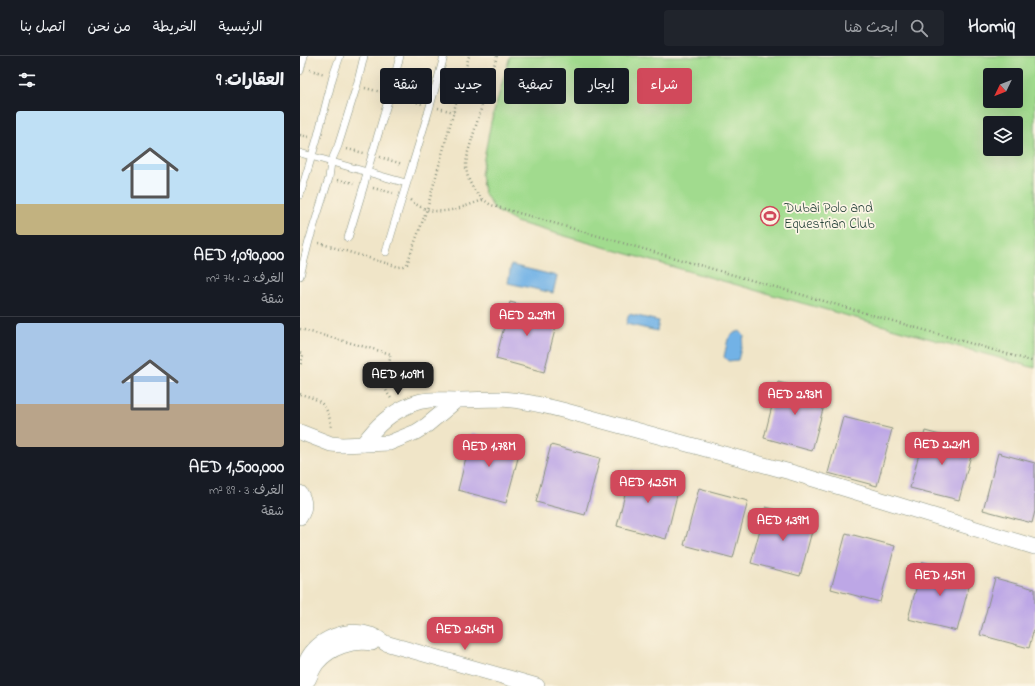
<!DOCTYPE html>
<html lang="ar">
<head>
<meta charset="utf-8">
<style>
	:root { --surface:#171b24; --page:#20242c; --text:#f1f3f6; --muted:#9ea1a6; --line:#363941; --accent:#d1495b }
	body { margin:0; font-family:"Indie Flower","Playpen Sans Arabic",sans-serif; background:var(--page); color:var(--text); direction:rtl; height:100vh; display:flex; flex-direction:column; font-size:15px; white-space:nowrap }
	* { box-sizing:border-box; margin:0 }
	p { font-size:13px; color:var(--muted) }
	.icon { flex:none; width:22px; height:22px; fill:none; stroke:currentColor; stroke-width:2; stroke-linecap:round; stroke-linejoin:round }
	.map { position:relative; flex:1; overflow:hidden; direction:ltr }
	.drawer { display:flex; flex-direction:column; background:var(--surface); width:300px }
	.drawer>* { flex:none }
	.banner { position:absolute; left:12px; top:12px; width:380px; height:36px; direction:rtl; display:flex; gap:8px }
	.needle { width:26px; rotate:227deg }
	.buttons { position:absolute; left:683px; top:12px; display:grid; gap:8px }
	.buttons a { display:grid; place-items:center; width:40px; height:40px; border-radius:4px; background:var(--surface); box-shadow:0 4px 16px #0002; font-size:20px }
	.price { position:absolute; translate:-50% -34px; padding:0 9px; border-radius:8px; background:var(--accent); color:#fff; font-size:13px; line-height:26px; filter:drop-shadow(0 1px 2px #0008) }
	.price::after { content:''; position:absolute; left:50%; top:24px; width:12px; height:9px; margin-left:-6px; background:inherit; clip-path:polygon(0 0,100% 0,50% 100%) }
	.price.current { background:#222; color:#fff }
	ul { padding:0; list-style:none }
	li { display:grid; align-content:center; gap:8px; height:212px; padding:0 16px }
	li+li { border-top:1px solid var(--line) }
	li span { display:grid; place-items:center; height:124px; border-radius:4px; color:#555 }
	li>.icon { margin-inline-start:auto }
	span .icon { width:72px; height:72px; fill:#fffc; stroke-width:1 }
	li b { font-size:17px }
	h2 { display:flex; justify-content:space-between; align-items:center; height:48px; padding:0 16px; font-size:17px }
	.tag { padding:0 14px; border-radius:4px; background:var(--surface); box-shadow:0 4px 16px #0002; font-size:14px; line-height:36px }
	.tag.current { background:var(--accent); color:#fff }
	header { display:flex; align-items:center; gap:24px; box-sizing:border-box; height:56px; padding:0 20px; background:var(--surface); border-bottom:1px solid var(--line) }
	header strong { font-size:19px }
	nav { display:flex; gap:22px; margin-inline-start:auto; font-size:14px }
	.search { width:280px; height:36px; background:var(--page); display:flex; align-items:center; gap:10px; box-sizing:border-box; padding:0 14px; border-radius:4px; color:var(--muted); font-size:15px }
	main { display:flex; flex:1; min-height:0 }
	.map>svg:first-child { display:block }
</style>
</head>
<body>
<header>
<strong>Homiq</strong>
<div class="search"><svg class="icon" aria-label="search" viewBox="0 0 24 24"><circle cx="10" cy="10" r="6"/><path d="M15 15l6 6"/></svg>ابحث هنا</div>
<nav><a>الرئيسية</a><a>الخريطة</a><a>من نحن</a><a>اتصل بنا</a></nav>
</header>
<main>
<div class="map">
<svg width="735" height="630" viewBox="0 0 735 630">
	<rect width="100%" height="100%" fill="#fcf5e5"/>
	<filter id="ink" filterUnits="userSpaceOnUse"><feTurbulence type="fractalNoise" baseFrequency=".025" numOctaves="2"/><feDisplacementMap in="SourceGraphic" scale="8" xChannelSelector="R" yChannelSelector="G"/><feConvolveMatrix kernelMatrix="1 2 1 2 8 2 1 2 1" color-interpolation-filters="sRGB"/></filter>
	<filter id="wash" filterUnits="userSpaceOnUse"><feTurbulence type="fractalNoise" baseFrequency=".012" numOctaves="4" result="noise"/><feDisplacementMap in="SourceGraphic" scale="16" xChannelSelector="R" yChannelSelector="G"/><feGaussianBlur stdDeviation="0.9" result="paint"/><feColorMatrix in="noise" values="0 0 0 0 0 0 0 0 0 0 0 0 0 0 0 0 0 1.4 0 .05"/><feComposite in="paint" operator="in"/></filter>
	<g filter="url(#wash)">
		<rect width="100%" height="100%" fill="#f0e5c8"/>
		<!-- green -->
		<path fill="#a1db8e" stroke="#608c61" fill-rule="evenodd" d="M210,0H735V312L412,222L216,166L195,154L184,136L181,118L191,66ZM690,19H716V45H690ZM690,67H716V93H690Z"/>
		<!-- water -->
		<g fill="#72b2e6" stroke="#48788d">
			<path d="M211,209L257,220L253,237L208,227Z"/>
			<path d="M329,258L359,265L357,275L326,268Z"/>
			<path d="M440,275L444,280L438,304L428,305L424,301L428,283L434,277Z"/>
		</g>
		<g id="blocks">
			<!-- building -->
			<g fill="#bda7e6">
				<path d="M210,246L259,259L244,316L196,303Z"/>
				<path d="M478,326L527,338L512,395L464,382Z"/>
				<path d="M543,361L592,373L577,430L528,417Z"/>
				<path d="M625,375L674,388L659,444L610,432Z"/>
				<path d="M172,377L221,391L206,447L158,434Z"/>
				<path d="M251,389L300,402L285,459L236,446Z"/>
				<path d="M698,397L735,407V455L732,467L683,454Z"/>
				<path d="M331,414L380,427L366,483L317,470Z"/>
				<path d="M399,432L448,445L433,502L384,489Z"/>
				<path d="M466,451L515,464L500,520L451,507Z"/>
				<path d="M546,477L595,490L580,546L531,533Z"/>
				<path d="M623,506L672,519L657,575L608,563Z"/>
				<path d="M695,522L735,533V569L729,592L680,579Z"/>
			</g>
		</g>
	</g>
	<g filter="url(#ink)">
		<use href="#blocks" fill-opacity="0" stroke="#88917e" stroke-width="1"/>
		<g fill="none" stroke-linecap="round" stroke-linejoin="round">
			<defs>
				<g id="service">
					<path d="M0,15L4,0"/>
					<path d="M0,97L106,127"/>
					<path d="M0,139L17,83L33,20L40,0"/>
					<path d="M48,182L64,129L67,116L90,38L100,0"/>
					<path d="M86,196C105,130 127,66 144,0"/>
					<path d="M0,220L9,185L29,122L31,106L38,90L57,29L64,0"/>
				</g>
				<g id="minor">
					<path d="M0,376L31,388L42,389L89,387L116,376L127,369L157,344"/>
					<path d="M63,388C77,369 90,357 112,348C126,342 142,344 157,344C171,344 185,343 200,343C222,344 244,349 266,355L494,417L735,491"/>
					<path d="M0,437C5,445 5,453 0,461"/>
					<path d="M8,624C11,618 13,612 17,607C30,591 52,584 72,587"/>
					<path d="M2,630C3,622 3,613 6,606C17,582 47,571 71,579C76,581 81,584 85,587L237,630"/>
				</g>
			</defs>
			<!-- service casing -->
			<use href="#service" stroke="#88917e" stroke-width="8"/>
			<!-- minor casing -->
			<use href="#minor" stroke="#88917e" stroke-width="16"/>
			<!-- path -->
			<g stroke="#88917e" stroke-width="2.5" stroke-dasharray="1 3" stroke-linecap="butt">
				<path d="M197,0L168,96C168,100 166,104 166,109C166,126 177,140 191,149L735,306"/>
				<path d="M10,14L25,18"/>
				<path d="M65,32L81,36"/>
				<path d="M98,40L122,48"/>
				<path d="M138,52L154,56"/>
				<path d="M0,79L9,81"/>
				<path d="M47,93L64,97"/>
				<path d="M80,101L102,108"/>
				<path d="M38,124L54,127"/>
				<path d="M73,132L93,137"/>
				<path d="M110,144C135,164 157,153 183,144"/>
				<path d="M19,187L99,211L104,210L107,208L127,153L169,0"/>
				<path d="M0,273L91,298L84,330L88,338L92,344"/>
				<path d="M0,297L3,299L0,311"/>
				<path d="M0,338C6,340 13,341 18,345C27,350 31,363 31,373"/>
			</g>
			<!-- service -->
			<use href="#service" stroke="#fff" stroke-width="7"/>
			<!-- minor -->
			<use href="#minor" stroke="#fff" stroke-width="15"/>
		</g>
	</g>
	<!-- icons -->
	<defs>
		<symbol id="stadium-ring" viewBox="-11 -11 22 22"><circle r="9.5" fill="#fcf5e5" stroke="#d1495b" stroke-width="1.5"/><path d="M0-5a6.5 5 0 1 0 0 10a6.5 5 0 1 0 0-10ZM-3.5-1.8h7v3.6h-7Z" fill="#d1495b"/></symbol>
	</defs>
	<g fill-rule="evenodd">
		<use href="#stadium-ring" x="459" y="149" width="22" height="22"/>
	</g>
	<g text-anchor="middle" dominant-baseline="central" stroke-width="3.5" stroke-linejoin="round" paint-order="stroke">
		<!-- poi labels -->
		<g font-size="14" fill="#1f3d34" stroke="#fcf5e5" text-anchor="start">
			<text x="484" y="152">Dubai Polo and<tspan x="484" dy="16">Equestrian Club</tspan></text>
		</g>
	</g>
</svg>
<div class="buttons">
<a><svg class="needle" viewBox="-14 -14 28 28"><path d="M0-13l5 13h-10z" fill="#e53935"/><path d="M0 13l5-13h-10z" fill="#9ea1a6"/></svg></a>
<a><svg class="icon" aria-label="layers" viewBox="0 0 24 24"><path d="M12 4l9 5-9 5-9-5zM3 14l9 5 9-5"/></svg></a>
</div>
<b class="price" style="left:227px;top:281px">AED 2.29M</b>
<b class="price current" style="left:98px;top:340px">AED 1.09M</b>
<b class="price" style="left:495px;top:360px">AED 2.93M</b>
<b class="price" style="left:642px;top:410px">AED 2.21M</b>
<b class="price" style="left:189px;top:412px">AED 1.78M</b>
<b class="price" style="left:348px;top:448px">AED 1.25M</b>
<b class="price" style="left:483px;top:486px">AED 1.39M</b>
<b class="price" style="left:640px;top:541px">AED 1.5M</b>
<b class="price" style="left:165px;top:595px">AED 2.45M</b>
<div class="banner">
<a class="tag current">شراء</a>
<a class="tag">إيجار</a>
<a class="tag">تصفية</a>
<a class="tag">جديد</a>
<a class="tag">شقة</a>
</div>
</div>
<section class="drawer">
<h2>العقارات: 9<svg class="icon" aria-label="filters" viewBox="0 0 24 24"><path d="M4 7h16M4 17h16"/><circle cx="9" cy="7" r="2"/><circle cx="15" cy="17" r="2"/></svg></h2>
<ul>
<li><span style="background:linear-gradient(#bfe0f5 75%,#c2b280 0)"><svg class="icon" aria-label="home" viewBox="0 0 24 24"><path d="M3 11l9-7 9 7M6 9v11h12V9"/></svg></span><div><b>AED 1,090,000</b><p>الغرف: 2 · 74 m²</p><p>شقة</p></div></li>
<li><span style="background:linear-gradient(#a9c7e8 65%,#b9a48a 0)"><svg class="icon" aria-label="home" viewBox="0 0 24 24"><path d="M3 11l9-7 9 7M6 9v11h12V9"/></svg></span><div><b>AED 1,500,000</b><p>الغرف: 3 · 89 m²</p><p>شقة</p></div></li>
</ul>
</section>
</main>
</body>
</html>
